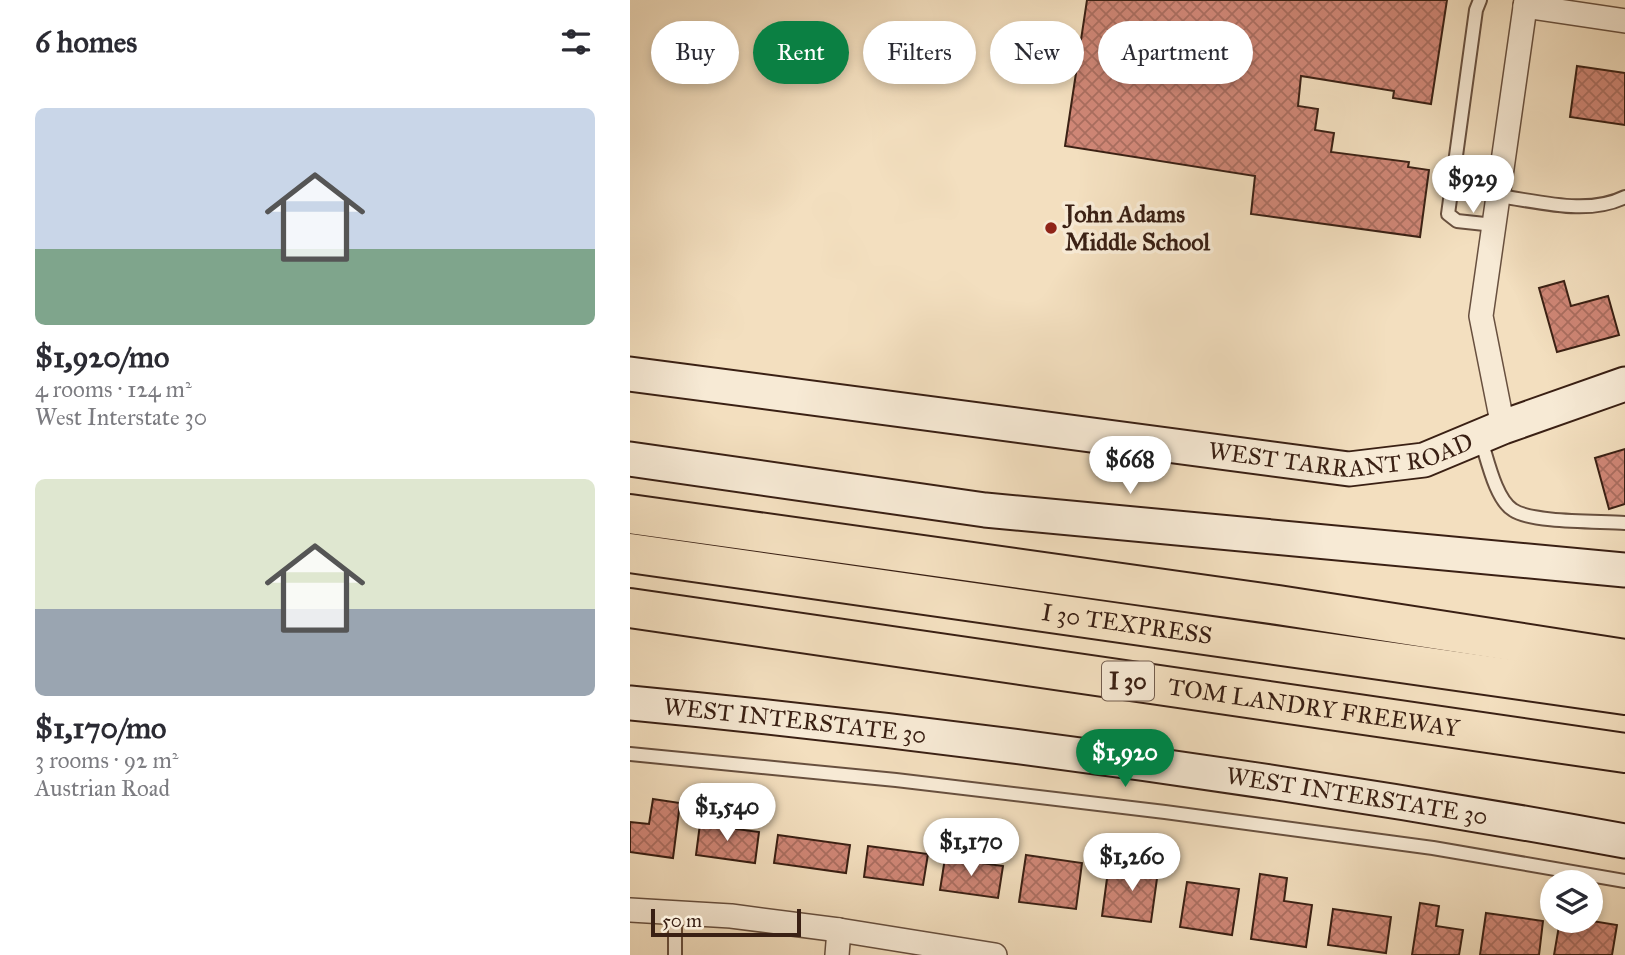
<!DOCTYPE html>
<html lang="en">
<head>
<meta charset="utf-8">
<style>
	:root { --surface:#fff; --page:#f7f7f7; --text:#2b2b33; --muted:#7c7c81; --accent:#0b8043 }
	body { margin:0; font-family:"IM FELL Great Primer",serif; background:var(--page); color:var(--text); height:100vh; display:flex; flex-direction:column; font-size:26px; white-space:nowrap }
	* { box-sizing:border-box; margin:0 }
	p { font-size:23px; color:var(--muted) }
	.icon { flex:none; width:38px; height:38px; fill:none; stroke:currentColor; stroke-width:2; stroke-linecap:round; stroke-linejoin:round }
	.map { position:relative; flex:1; overflow:hidden }
	.drawer { display:flex; flex-direction:column; background:var(--surface); width:630px }
	.drawer>* { flex:none }
	.top-card { position:absolute; left:21px; top:21px; width:665px; height:63px; display:flex; gap:14px }
	.buttons { position:absolute; left:910px; top:870px; display:grid; gap:14px }
	.buttons a { display:grid; place-items:center; width:63px; height:63px; border-radius:50%; background:var(--surface); box-shadow:0 4px 10px #0003; font-size:35px }
	.scale { position:absolute; left:21px; bottom:18px; width:150px; box-sizing:border-box; padding-left:7px; border:4px solid #3a2014; border-top:0; font-size:19px; line-height:24px; white-space:nowrap; color:#3a2014; -webkit-text-stroke:5px #f7ead5; paint-order:stroke }
	.price { position:absolute; translate:-50% -60px; padding:0 16px; border-radius:24px; background:#fff; color:#222; font-size:23px; line-height:46px; filter:drop-shadow(0 2px 4px #0008) }
	.price::after { content:''; position:absolute; left:50%; top:42px; width:21px; height:16px; margin-left:-10px; background:inherit; clip-path:polygon(0 0,100% 0,50% 100%) }
	.price.current { background:var(--accent); color:#fff }
	ul { padding:0; list-style:none }
	li { display:grid; align-content:center; gap:14px; height:371px; padding:0 35px }
	li span { display:grid; place-items:center; height:217px; border-radius:10px; color:#555 }
	li>.icon { margin-inline-start:auto }
	span .icon { width:126px; height:126px; fill:#fffc; stroke-width:1 }
	li b { font-size:30px }
	h2 { display:flex; justify-content:space-between; align-items:center; height:84px; padding:0 35px; font-size:30px }
	.tag { padding:0 24px; border-radius:32px; background:var(--surface); box-shadow:0 4px 10px #0003; font-size:24px; line-height:63px }
	.tag.current { background:var(--accent); color:#fff }
	main { display:flex; flex:1; min-height:0 }
	.map>svg:first-child { display:block }
</style>
</head>
<body>
<main>
<section class="drawer">
<h2>6 homes<svg class="icon" aria-label="filters" viewBox="0 0 24 24"><path d="M4 7h16M4 17h16"/><circle cx="9" cy="7" r="2"/><circle cx="15" cy="17" r="2"/></svg></h2>
<ul>
<li><span style="background:linear-gradient(#c9d6e8 65%,#7fa58c 0)"><svg class="icon" aria-label="home" viewBox="0 0 24 24"><path d="M3 11l9-7 9 7M6 9v11h12V9"/></svg></span><div><b>$1,920/mo</b><p>4 rooms · 124 m²</p><p>West Interstate 30</p></div></li>
<li><span style="background:linear-gradient(#dfe7d0 60%,#9aa5b1 0)"><svg class="icon" aria-label="home" viewBox="0 0 24 24"><path d="M3 11l9-7 9 7M6 9v11h12V9"/></svg></span><div><b>$1,170/mo</b><p>3 rooms · 92 m²</p><p>Austrian Road</p></div></li>
</ul>
</section>
<div class="map">
<svg width="995" height="955" viewBox="0 0 995 955">
	<defs>
		<pattern id="building-cross-hatch" width="8" height="8" patternUnits="userSpaceOnUse" patternTransform="scale(1.75)"><rect width="8" height="8" fill="#d08777"/><path d="M0 0l8 8M0 8l8-8" fill="none" stroke="#aa6e60"/></pattern>
	</defs>
	<rect width="100%" height="100%" fill="#f3dfbf"/>
	<filter id="stains"><feTurbulence type="fractalNoise" baseFrequency=".00286" numOctaves="4"/><feColorMatrix values="0 0 0 0 .2 0 0 0 0 .09 0 0 0 0 .02 0 0 0 .5 -.17"/></filter>
	<radialGradient id="worn" r=".72"><stop offset=".6" stop-color="#630" stop-opacity="0"/><stop offset="1" stop-color="#630" stop-opacity=".3"/></radialGradient>
	<!-- building -->
	<g fill="url(#building-cross-hatch)" stroke="#3a2014" stroke-width="2">
		<path d="M457,0H817L801,104L763,98L764,91L671,76L668,106L688,109L685,130L704,133L701,152L779,162L778,167L799,170L790,237L621,214L625,176L435,146Z"/>
		<path d="M947,66L995,73V125L940,117Z"/>
		<path d="M934,281L941,306L978,296L989,335L927,352L909,288Z"/>
		<path d="M995,449V504L979,509L965,458Z"/>
		<path d="M23,799L50,803L43,858L0,852V822L19,824Z"/>
		<path d="M70,824L129,832L125,863L66,855Z"/>
		<path d="M148,835L220,845L216,873L144,863Z"/>
		<path d="M238,846L298,854L293,885L234,877Z"/>
		<path d="M396,855L452,863L446,909L389,902Z"/>
		<path d="M315,858L373,866L368,898L310,890Z"/>
		<path d="M505,861L529,864L521,922L472,916L478,871L503,875Z"/>
		<path d="M630,874L657,878L654,901L682,905L676,947L621,939Z"/>
		<path d="M557,882L609,889L602,935L550,927Z"/>
		<path d="M790,903L809,906L806,926L833,930L829,955H782Z"/>
		<path d="M703,909L761,917L756,953L698,945Z"/>
		<path d="M856,913L913,921L909,955H850Z"/>
		<path d="M930,920H956L987,925L982,955H924Z"/>
	</g>
	<g fill="none" stroke-linecap="round" stroke-linejoin="round">
		<defs>
			<g id="lane">
				<path d="M850,0L846,10L818,214L827,221L864,225"/>
				<path d="M868,196C908,201 957,216 995,197"/>
				<path d="M850,437C857,457 865,499 883,510C902,523 970,521 995,523"/>
				<path d="M0,754L266,780L535,812L803,848L995,881"/>
				<path d="M45,913V955"/>
			</g>
			<g id="street">
				<path d="M895,6L995,21"/>
				<path d="M873,427L851,316L896,0"/>
				<path d="M0,910L101,916L209,930L365,955"/>
				<path d="M207,955L209,930"/>
			</g>
			<g id="secondary">
				<path id="s1" d="M0,374L719,469L794,460L873,427L995,384"/>
				<path d="M0,459L355,510L995,570"/>
				<path id="s2" d="M0,703C333,735 666,781 995,841"/>
			</g>
			<g id="highway">
				<path d="M0,514L648,605L995,659"/>
				<path id="s3" d="M0,553L995,695"/>
				<path id="s4" d="M0,608L995,753"/>
			</g>
		</defs>
		<!-- lane casing -->
		<use href="#lane" stroke="#68503f" stroke-width="16"/>
		<!-- street casing -->
		<use href="#street" stroke="#68503f" stroke-width="26"/>
		<!-- secondary casing -->
		<use href="#secondary" stroke="#3a2014" stroke-width="37"/>
		<!-- highway casing -->
		<use href="#highway" stroke="#3a2014" stroke-width="42"/>
		<!-- lane -->
		<use href="#lane" stroke="#f7ead5" stroke-width="12"/>
		<!-- street -->
		<use href="#street" stroke="#f7ead5" stroke-width="23"/>
		<!-- secondary -->
		<use href="#secondary" stroke="#f7ead5" stroke-width="33"/>
		<!-- highway -->
		<use href="#highway" stroke="#f3dfbf" stroke-width="38"/>
	</g>
	<!-- markers -->
	<circle fill="#8f2418" stroke="#f7ead5" stroke-width="2.5" cx="421" cy="228" r="7"/>
	<g text-anchor="middle" dominant-baseline="central" stroke-width="7" stroke-linejoin="round" paint-order="stroke">
		<!-- shield labels -->
		<rect fill="#f7ead5" stroke="#735d4e" stroke-width="2" x="472" y="661.5" width="52" height="39" rx="5"/>
		<g font-size="23" font-weight="bold" fill="#3a2014">
			<text x="498" y="681">I 30</text>
		</g>
		<!-- poi labels -->
		<g font-size="24" font-weight="bold" fill="#3a2014" stroke="#f7ead5" text-anchor="start">
			<text x="435" y="214">John Adams<tspan x="435" dy="28">Middle School</tspan></text>
		</g>
		<!-- street labels -->
		<g font-size="24" fill="#3a2014" stroke="#f7ead5">
			<text stroke="none"><textPath href="#s1" startOffset="718">WEST TARRANT ROAD</textPath></text>
			<text stroke="none"><textPath href="#s3" startOffset="502">I 30 TEXPRESS</textPath></text>
			<text stroke="none"><textPath href="#s4" startOffset="691">TOM LANDRY FREEWAY</textPath></text>
			<text stroke="none"><textPath href="#s2" startOffset="166">WEST INTERSTATE 30</textPath></text>
			<text stroke="none"><textPath href="#s2" startOffset="733">WEST INTERSTATE 30</textPath></text>
		</g>
	</g>
	<rect width="100%" height="100%" filter="url(#stains)"/>
	<rect width="100%" height="100%" fill="url(#worn)"/>
</svg>
<div class="buttons">
<a><svg class="icon" aria-label="layers" viewBox="0 0 24 24"><path d="M12 4l9 5-9 5-9-5zM3 14l9 5 9-5"/></svg></a>
</div>
<div class="scale">50 m</div>
<b class="price" style="left:843px;top:215px">$929</b>
<b class="price" style="left:500px;top:496px">$668</b>
<b class="price current" style="left:495px;top:789px">$1,920</b>
<b class="price" style="left:97px;top:843px">$1,540</b>
<b class="price" style="left:341px;top:878px">$1,170</b>
<b class="price" style="left:502px;top:893px">$1,260</b>
<div class="top-card">
<a class="tag">Buy</a>
<a class="tag current">Rent</a>
<a class="tag">Filters</a>
<a class="tag">New</a>
<a class="tag">Apartment</a>
</div>
</div>
</main>
</body>
</html>
